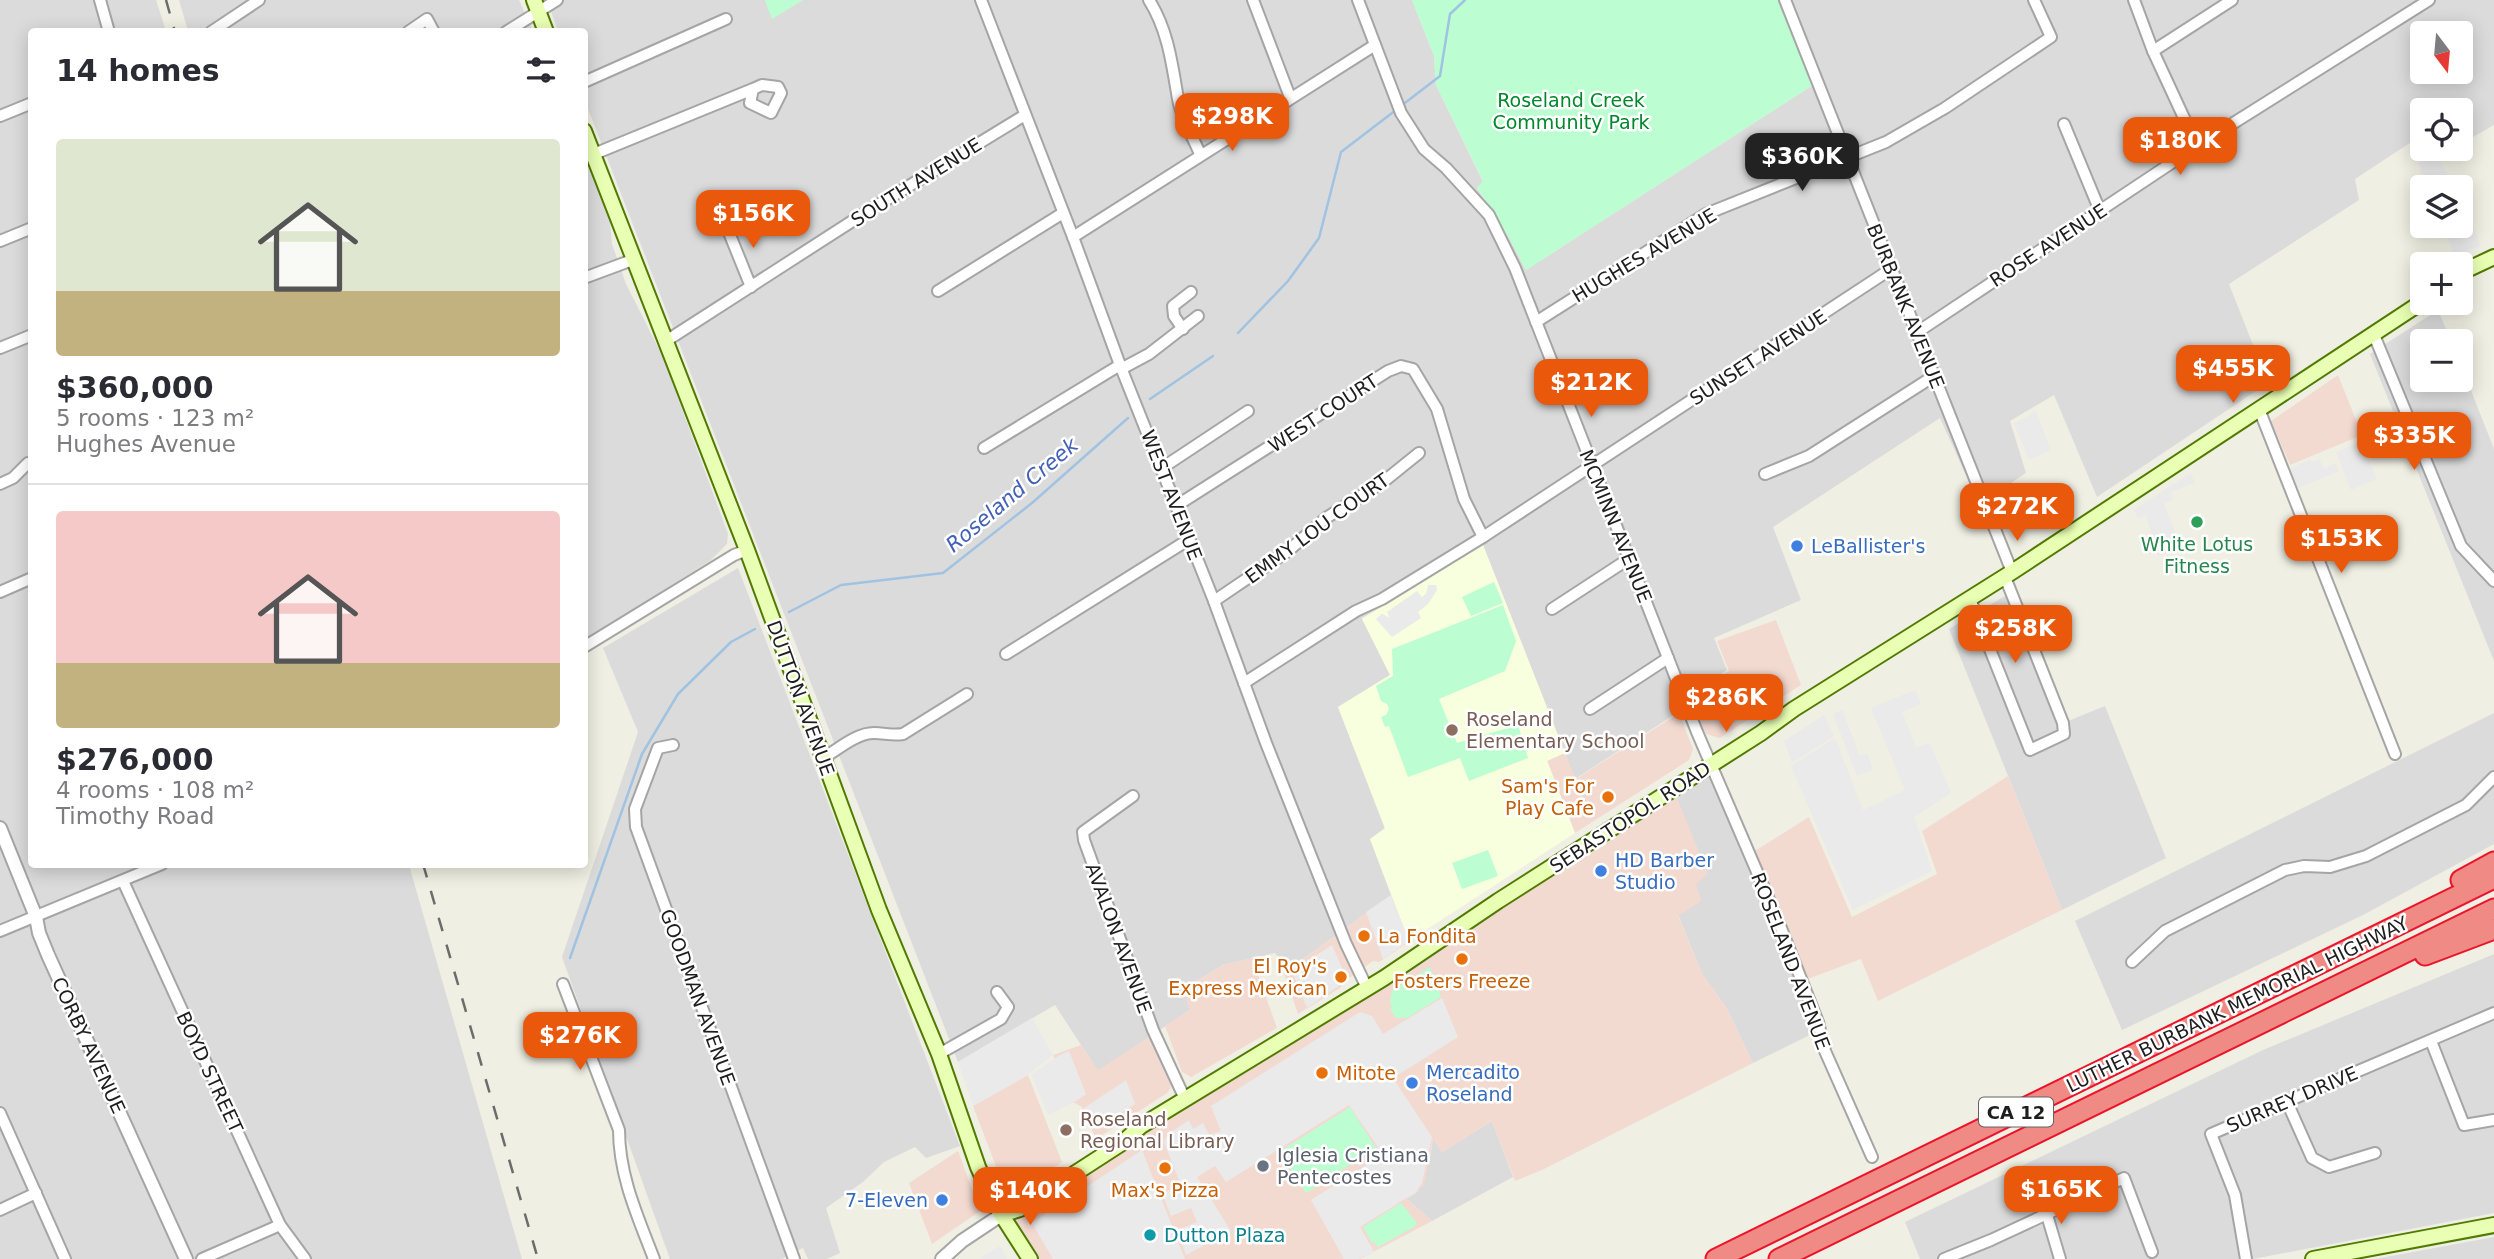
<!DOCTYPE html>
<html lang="en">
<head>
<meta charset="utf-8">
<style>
	:root { --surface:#fff; --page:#f7f7f7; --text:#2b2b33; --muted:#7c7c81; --line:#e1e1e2; --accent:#ea580c }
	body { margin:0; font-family:"DejaVu Sans",sans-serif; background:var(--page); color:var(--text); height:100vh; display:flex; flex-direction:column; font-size:26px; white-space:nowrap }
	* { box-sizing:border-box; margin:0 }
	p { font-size:23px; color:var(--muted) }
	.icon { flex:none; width:38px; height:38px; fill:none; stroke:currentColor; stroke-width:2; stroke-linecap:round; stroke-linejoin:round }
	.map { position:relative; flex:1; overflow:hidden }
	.details { position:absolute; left:28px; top:28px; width:560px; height:840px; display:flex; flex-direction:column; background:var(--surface); border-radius:7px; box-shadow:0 4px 18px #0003 }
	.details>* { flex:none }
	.needle { width:46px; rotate:164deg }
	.tools { position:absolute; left:2410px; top:21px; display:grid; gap:14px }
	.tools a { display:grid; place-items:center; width:63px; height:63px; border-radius:7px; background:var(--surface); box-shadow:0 4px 18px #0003; font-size:35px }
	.price { position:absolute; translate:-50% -60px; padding:0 16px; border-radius:14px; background:var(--accent); color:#fff; font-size:23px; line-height:46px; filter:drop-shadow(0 2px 4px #0008) }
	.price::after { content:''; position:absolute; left:50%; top:42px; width:21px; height:16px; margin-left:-10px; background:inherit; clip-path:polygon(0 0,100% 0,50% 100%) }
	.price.active { background:#222; color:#fff }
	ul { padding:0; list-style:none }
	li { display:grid; align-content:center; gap:14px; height:371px; padding:0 28px }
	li+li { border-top:2px solid var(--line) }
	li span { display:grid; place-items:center; height:217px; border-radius:7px; color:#555 }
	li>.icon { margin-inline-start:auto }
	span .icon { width:126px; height:126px; fill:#fffc; stroke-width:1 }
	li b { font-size:30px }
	h2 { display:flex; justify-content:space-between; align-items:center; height:84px; padding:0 28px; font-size:30px }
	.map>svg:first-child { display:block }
</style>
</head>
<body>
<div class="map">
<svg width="2494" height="1259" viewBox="0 0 2494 1259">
	<rect width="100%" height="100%" fill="#f0efe3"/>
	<!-- residential -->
	<g fill="#dcdbdb" fill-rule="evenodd">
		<path d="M0,0H156L166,31L32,32V864L409,865L522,1259H0Z"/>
		<path d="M179,0H519L533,31H188Z"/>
		<path d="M547,0H765L772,18L803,0H1412L1434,56L1436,85L1483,182L1477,188L1508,236L1526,270L1813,85L1779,0H2494V125L2461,144L2460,110H2422V135L2355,179L2359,200L2229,284L2268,383L2097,497L2054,395L2010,421L2026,473L1979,504L1940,418L1773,527L1801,600L1714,638L1727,670L1691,694L1680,711L1575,779L1483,545L1362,618L1390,675L1338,707L1385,829L1370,839L1391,895L1288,970L1275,953L1223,965L1195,982L1190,1010L1098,1071L1055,1005L958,1062L585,101L584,32L558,31ZM2422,33H2460V72H2422Z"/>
		<path d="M584,157L610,222L612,244L626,284L662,355L728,534L727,544L711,560L585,640Z"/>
		<path d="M2438,310L2451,341H2422V380H2460L2461,365L2494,449V661L2370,354Z"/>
		<path d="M738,568L960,1146L926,1158L915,1147L884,1162L863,1182L826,1208L840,1253L827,1259H808L803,1248L782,1259H670L562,957L638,732L603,648Z"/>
		<path d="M2017,589L2068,721L2105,706L2166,858L2062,910L1949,629Z"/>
		<path d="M2494,713V844L2363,915L2122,1030L2075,921Z"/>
		<path d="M1713,765L1814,1033L1753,1063L1726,1007L1702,974L1678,915L1695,884L1674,791Z"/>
		<path d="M2494,954V1213L2253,1259H1920L1905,1222L2263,1050Z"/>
		<path d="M1492,1121L1513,1177L1432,1221L1407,1199L1417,1192L1430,1159L1433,1138L1442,1152Z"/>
		<path d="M2494,1237V1259H2375Z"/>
	</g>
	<!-- commercial -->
	<g fill="#f3dad1">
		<path d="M2338,375L2362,435L2290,465L2271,421Z"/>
		<path d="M1776,620L1801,685L1720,738L1706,734L1688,701L1692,695L1729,671L1717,641Z"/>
		<path d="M1679,713L1693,749L1689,760L1575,833L1547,760L1564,753L1576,779Z"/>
		<path d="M2008,776L2062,910L1878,1001L1861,959L1805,980L1753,852L1809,817L1852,917L1937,874L1922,831Z"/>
		<path d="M1674,791L1708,874L1696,884L1701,901L1678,916L1702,974L1726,1007L1753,1063L1542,1170L1515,1181L1492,1121L1442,1152L1433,1139L1424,1185L1407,1199L1432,1221L1360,1259H1032L1005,1215Z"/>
		<path d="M1391,895L1409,942L1379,962L1373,961L1344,982L1340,988L1298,1014L1284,973Z"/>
		<path d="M1252,958L1277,1028L1191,1077L1182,1072L1165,1026L1190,1010L1184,993L1195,982L1223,965Z"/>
		<path d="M1151,1036L1171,1086L1170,1089L1167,1093L1096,1139L1082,1107L1069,1100L1053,1055L1081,1045L1098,1070Z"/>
		<path d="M1028,1075L1062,1162L1014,1193L1005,1190L973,1106Z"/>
		<path d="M958,1151L980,1211L932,1244L909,1183Z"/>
	</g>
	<!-- education -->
	<path fill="#f7ffde" d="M1483,545L1565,753L1547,761L1575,833L1409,941L1370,839L1385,828L1338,707L1390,675L1362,619Z"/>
	<!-- park -->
	<g fill="#bcfed1">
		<path d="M765,0H803L772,19Z"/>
		<path d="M1412,0H1779L1813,85L1526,270L1508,236L1477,188L1483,181L1436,85L1434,56Z"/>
		<path d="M1494,582L1503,603L1471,616L1462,597Z"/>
		<path d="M1503,605L1516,641L1505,671L1439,699L1457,743L1518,725L1528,758L1469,781L1460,758L1408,777L1389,726L1385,727L1381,717L1386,715L1389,709L1387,704L1381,701L1376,686L1393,676L1392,649Z"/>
		<path d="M1488,850L1498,876L1462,889L1452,863Z"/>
		<path d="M1430,967L1441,997L1407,1018H1396L1390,1009L1392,1007L1390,1004L1392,991Z"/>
		<path d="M1350,1107L1376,1148L1306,1193L1279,1152Z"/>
		<path d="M1401,1203L1417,1223L1414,1227L1378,1247L1374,1242L1372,1243L1363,1227Z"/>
	</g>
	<!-- parking -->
	<g fill="#eaeaea">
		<path d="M2422,137V149H2436L2449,180L2453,179L2456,187H2428L2411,143Z"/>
		<path d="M2461,197L2481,246L2454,256L2443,226H2460Z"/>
		<path d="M2036,411L2051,450L2029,460L2014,424Z"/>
		<path d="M2361,441L2377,479L2351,490L2336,452Z"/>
		<path d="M2310,459L2312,462L2319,459L2324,469L2336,463L2339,471L2296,489L2287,470Z"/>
		<path d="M2190,473L2195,483L2171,492L2173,500L2164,504L2181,548L2158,556L2146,516L2138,519L2134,510Z"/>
		<path d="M1428,585H1436L1437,590L1428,604L1418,612L1421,618L1392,637L1376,619L1382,614L1390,618L1387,612L1417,591L1422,597L1426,594Z"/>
		<path d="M1915,690L1921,704L1902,712L1916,747L1930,743L1951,793L1914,817L1932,871L1853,910L1791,766L1835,738L1863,810L1905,790L1871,708Z"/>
		<path d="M1842,710L1860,756L1867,753L1873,770L1857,776L1833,714Z"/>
		<path d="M1824,715L1834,736L1792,763L1784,741Z"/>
		<path d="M1391,895L1409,941L1383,959L1366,912Z"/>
		<path d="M1332,945L1343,970L1340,985L1307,1008L1292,971Z"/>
		<path d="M1442,998L1458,1037L1393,1078L1432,1137L1422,1183L1416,1192L1360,1227L1374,1252L1358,1259H1344L1311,1200L1374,1160L1378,1147L1349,1105L1226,1182L1215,1166L1197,1177L1231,1231L1186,1255L1177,1230L1197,1222L1191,1208L1171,1216L1162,1193L1181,1185L1164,1142L1168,1134L1189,1120L1193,1129L1203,1123L1209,1135L1221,1131L1211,1106L1360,1012L1372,1016L1383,1034Z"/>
		<path d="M1032,1018L1053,1055L1028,1075L973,1106L958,1062Z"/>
		<path d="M1069,1051L1086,1094L1076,1101L1048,1115L1031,1075L1058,1056Z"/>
		<path d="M1126,1080L1135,1104L1095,1130L1084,1108Z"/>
		<path d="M1142,1150L1185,1259H1053L1032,1223Z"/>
		<path d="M1000,1246L1007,1259H978Z"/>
	</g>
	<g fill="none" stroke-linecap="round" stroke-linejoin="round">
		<!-- stream -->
		<g stroke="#a0c3e2" stroke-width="2.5">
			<path d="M1401,106L1440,76L1450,14L1465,0"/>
			<path d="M1238,333L1288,281L1319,238L1341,152L1396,110"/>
			<path d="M1150,399L1213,356"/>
			<path d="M789,612L841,585L943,573L1032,503L1128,418"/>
			<path d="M570,958L642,754L678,694L731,642L755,629"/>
		</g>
		<defs>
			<g id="minor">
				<path d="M100,0L109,32"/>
				<path d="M981,0L1073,237L1120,365L1214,601L1266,743L1346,944L1367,988"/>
				<path d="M1149,0C1168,30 1172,64 1178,99C1181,117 1193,137 1200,154"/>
				<path d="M1253,0L1290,97"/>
				<path d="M1358,0L1401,113L1424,149L1446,168L1489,215L1515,268L1697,732L1779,923L1818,1022L1825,1051L1872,1157"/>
				<path d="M1785,0L2012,572"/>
				<path d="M2134,0L2153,51L2197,146"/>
				<path d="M211,32L259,0"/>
				<path d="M408,32L427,19L434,32"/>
				<path d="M506,32L557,0"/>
				<path d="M2153,51L2232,0"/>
				<path d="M584,82L726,19"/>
				<path d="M0,116L32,103"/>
				<path d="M2064,124L2100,211"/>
				<path d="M594,154L753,89L762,85L778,87L781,93L771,113L750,103L753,89"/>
				<path d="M726,225L751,287"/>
				<path d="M1073,237L1375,45"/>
				<path d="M0,241L32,228"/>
				<path d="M584,278L635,259"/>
				<path d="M938,291L1063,213"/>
				<path d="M1536,322L1706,214L1886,142L1945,108L2051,37L2034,0"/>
				<path d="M1183,329L1174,316L1173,306L1191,292"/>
				<path d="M1916,333L2197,146L2429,0"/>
				<path d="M2374,335L2461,546L2494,581"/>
				<path d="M666,341L868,211L1025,115"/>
				<path d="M0,348L32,335"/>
				<path d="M1121,369L1149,354L1198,316"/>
				<path d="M2259,409L2395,754"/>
				<path d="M984,448L1120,365"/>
				<path d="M1162,468L1248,411"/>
				<path d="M1765,474L1809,456L1934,376"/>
				<path d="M0,484L13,478L28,463"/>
				<path d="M1176,506L1388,371L1401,366L1413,369L1437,409L1464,499L1483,537"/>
				<path d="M0,592L32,578"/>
				<path d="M1970,599L2030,750L2064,734L2063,723L2005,577"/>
				<path d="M1214,601L1288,551L1326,518L1383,482L1419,453"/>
				<path d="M1552,609L1630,558"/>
				<path d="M584,647L734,555L747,550"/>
				<path d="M1006,654L1188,540"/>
				<path d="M1244,683L1356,611L1382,599L1483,537L1891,269"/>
				<path d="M1590,709L1668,658"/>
				<path d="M673,745L658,748L635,809L636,827L794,1259"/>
				<path d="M822,759C837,750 856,733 874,733C885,733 892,736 903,734L967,694"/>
				<path d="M1133,796L1083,832L1084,840L1153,1030L1185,1099"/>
				<path d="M123,881L280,1225L305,1259"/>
				<path d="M0,931L162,864"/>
				<path d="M2132,962L2165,931L2285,870L2304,866L2330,867L2366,856L2466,805L2494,777"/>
				<path d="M563,984L619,1130C619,1176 638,1217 654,1259"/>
				<path d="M2431,1041L2464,1125L2494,1120"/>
				<path d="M939,1054L1001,1019L1008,1007L997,992"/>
				<path d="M2287,1102L2312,1158L2329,1167L2375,1153"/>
				<path d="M0,1113L65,1259"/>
				<path d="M0,1210L36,1193"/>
				<path d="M2047,1215L2060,1259"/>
				<path d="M202,1259L280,1225"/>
				<path d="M1944,1259L1991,1240L2124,1178L2152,1252"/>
				<path d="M2246,1259L2235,1195L2211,1134L2494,1013"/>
			</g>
			<g id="tertiary">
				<path d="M0,828L36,917L39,933L48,955L186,1259"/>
				<path d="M942,1259L962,1241L1001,1215"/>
			</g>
			<g id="secondary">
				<path d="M534,0L546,32"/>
				<path d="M584,131L747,550L879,910L939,1054L978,1167L994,1203L1030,1259"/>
				<path d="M2460,273L2494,257"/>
				<path d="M1001,1215L1020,1209L1122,1143L1141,1126L1384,978L1498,901L1761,733L1794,709L2012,572L2422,302"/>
				<path d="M2313,1259L2494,1225"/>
			</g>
			<g id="motorway">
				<path d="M2461,880L2494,862"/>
				<path d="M2425,955L2494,929"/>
				<path d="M1716,1259L2494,878"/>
				<path d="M1779,1259L2494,909"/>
			</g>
		</defs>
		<!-- minor casing -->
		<use href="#minor" stroke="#a5a5a5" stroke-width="14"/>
		<!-- tertiary casing -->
		<use href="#tertiary" stroke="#a5a5a5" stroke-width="16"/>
		<!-- secondary casing -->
		<use href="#secondary" stroke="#507b00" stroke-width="18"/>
		<!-- motorway casing -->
		<use href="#motorway" stroke="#eb142a" stroke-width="23"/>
		<!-- minor -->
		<use href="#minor" stroke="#fff" stroke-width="10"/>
		<!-- tertiary -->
		<use href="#tertiary" stroke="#fff" stroke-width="12"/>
		<!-- secondary -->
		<use href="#secondary" stroke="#e9ffb3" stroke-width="14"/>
		<!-- motorway -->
		<use href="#motorway" stroke="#ef8a84" stroke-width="19"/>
		<!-- rail -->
		<g stroke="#6c6c6c" stroke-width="2.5" stroke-dasharray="14 14" stroke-linecap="butt">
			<path d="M166,0L175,32"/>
			<path d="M423,864L538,1259"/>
		</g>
	</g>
	<!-- markers -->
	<circle fill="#2e9e5b" stroke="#fff" stroke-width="2.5" cx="2197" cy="522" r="7"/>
	<g fill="#3f7fe0" stroke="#fff" stroke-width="2.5">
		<circle cx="1797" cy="546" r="7"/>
		<circle cx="1601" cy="871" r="7"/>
		<circle cx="1412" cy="1083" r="7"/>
		<circle cx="942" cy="1200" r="7"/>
	</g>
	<g fill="#8d6e63" stroke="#fff" stroke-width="2.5">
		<circle cx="1452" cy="730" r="7"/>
		<circle cx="1066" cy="1130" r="7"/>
	</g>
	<g fill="#e8710a" stroke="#fff" stroke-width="2.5">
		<circle cx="1608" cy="797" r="7"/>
		<circle cx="1364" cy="936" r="7"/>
		<circle cx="1462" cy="959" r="7"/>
		<circle cx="1341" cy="977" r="7"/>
		<circle cx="1322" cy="1073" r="7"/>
		<circle cx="1165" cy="1168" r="7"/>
	</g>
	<circle fill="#6b7280" stroke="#fff" stroke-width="2.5" cx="1263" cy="1166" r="7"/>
	<circle fill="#0f9aa8" stroke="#fff" stroke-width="2.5" cx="1150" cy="1235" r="7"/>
	<g text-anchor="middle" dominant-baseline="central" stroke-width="5" stroke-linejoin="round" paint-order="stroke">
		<!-- shield labels -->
		<rect fill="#fff" stroke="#626262" stroke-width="2" x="1979" y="1097.5" width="74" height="29" rx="5"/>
		<g font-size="18" font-weight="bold" fill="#1e1e1e">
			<text x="2016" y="1112">CA 12</text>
		</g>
		<!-- park labels -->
		<g font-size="19" fill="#01872c" stroke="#fff">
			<text x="1571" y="100">Roseland Creek<tspan x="1571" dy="22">Community Park</tspan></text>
		</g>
		<!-- street labels -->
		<g font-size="19" fill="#1e1e1e" stroke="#fff">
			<text transform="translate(916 182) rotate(-32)">SOUTH AVENUE</text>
			<text transform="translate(2048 245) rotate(-33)">ROSE AVENUE</text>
			<text transform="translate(1644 255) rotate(-31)">HUGHES AVENUE</text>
			<text transform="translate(1906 306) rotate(68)">BURBANK AVENUE</text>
			<text transform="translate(1758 357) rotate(-33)">SUNSET AVENUE</text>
			<text transform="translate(1323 413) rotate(-33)">WEST COURT</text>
			<text transform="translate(1172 495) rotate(69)">WEST AVENUE</text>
			<text transform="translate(1616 526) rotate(68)">MCMINN AVENUE</text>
			<text transform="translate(1317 528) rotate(-36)">EMMY LOU COURT</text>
			<text transform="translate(801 698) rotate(70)">DUTTON AVENUE</text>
			<text transform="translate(1630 817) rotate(-33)">SEBASTOPOL ROAD</text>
			<text transform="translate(1119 938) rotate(70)">AVALON AVENUE</text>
			<text transform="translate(1791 961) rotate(69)">ROSELAND AVENUE</text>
			<text transform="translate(698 997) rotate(70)">GOODMAN AVENUE</text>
			<text transform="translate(2237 1004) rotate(-26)">LUTHER BURBANK MEMORIAL HIGHWAY</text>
			<text transform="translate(89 1045) rotate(65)">CORBY AVENUE</text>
			<text transform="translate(210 1072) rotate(65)">BOYD STREET</text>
			<text transform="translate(2292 1099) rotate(-23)">SURREY DRIVE</text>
		</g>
		<!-- leisure labels -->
		<g font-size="19" fill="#27864d" stroke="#fff">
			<text x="2197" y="544">White Lotus<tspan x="2197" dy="22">Fitness</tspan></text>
		</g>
		<!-- shop labels -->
		<g font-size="19" fill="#366cbe" stroke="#fff" text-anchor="start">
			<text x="1811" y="546">LeBallister's</text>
			<text x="1615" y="860">HD Barber<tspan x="1615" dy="22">Studio</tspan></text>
			<text x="1426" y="1072">Mercadito<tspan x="1426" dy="22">Roseland</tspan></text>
			<text x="928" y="1200" text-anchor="end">7-Eleven</text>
		</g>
		<!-- education labels -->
		<g font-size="19" fill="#785e54" stroke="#fff" text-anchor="start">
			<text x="1466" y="719">Roseland<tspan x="1466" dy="22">Elementary School</tspan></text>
			<text x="1080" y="1119">Roseland<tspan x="1080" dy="22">Regional Library</tspan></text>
		</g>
		<!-- food labels -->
		<g font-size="19" fill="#c56008" stroke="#fff" text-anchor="end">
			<text x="1594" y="786">Sam's For<tspan x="1594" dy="22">Play Cafe</tspan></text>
			<text x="1378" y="936" text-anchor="start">La Fondita</text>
			<text x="1327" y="966">El Roy's<tspan x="1327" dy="22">Express Mexican</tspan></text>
			<text x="1462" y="981" text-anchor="middle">Fosters Freeze</text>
			<text x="1336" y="1073" text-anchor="start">Mitote</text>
			<text x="1165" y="1190" text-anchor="middle">Max's Pizza</text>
		</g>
		<!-- worship labels -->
		<g font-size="19" fill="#5b616d" stroke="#fff" text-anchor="start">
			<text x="1277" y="1155">Iglesia Cristiana<tspan x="1277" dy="22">Pentecostes</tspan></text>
		</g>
		<!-- culture labels -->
		<g font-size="19" fill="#0d838f" stroke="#fff" text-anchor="start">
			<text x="1164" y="1235">Dutton Plaza</text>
		</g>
		<!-- water labels -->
		<g font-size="21" font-style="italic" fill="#4260b7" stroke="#fff">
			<text transform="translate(1012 495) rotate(-40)">Roseland Creek</text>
		</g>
	</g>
</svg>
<div class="tools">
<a><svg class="needle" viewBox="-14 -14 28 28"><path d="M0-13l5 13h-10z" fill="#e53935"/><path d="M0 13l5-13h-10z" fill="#7c7c81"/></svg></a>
<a><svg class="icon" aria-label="locate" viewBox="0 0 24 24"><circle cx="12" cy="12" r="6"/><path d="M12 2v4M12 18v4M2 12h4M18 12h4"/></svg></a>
<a><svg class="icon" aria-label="layers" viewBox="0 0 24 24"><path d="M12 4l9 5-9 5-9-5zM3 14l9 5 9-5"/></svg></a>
<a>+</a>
<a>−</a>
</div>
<b class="price" style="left:1232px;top:153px">$298K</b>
<b class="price" style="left:2180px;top:177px">$180K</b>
<b class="price active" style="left:1802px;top:193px">$360K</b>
<b class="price" style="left:753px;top:250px">$156K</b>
<b class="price" style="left:2233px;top:405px">$455K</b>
<b class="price" style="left:1591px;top:419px">$212K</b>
<b class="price" style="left:2414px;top:472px">$335K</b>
<b class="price" style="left:2017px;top:543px">$272K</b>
<b class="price" style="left:2341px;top:575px">$153K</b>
<b class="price" style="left:2015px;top:665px">$258K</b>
<b class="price" style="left:1726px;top:734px">$286K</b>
<b class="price" style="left:580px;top:1072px">$276K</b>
<b class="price" style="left:2061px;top:1226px">$165K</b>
<b class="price" style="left:1030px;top:1227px">$140K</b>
<section class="details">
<h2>14 homes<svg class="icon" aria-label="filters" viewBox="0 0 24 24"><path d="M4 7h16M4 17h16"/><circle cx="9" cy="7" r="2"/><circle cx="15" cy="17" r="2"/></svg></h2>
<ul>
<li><span style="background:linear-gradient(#dfe7d0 70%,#c2b280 0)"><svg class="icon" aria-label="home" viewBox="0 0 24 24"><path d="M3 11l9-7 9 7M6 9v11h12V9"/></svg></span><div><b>$360,000</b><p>5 rooms · 123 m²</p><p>Hughes Avenue</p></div></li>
<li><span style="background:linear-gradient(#f6c9c9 70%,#c2b280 0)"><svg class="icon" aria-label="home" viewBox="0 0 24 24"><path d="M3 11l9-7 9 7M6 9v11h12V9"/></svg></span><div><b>$276,000</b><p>4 rooms · 108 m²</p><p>Timothy Road</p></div></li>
</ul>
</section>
</div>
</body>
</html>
